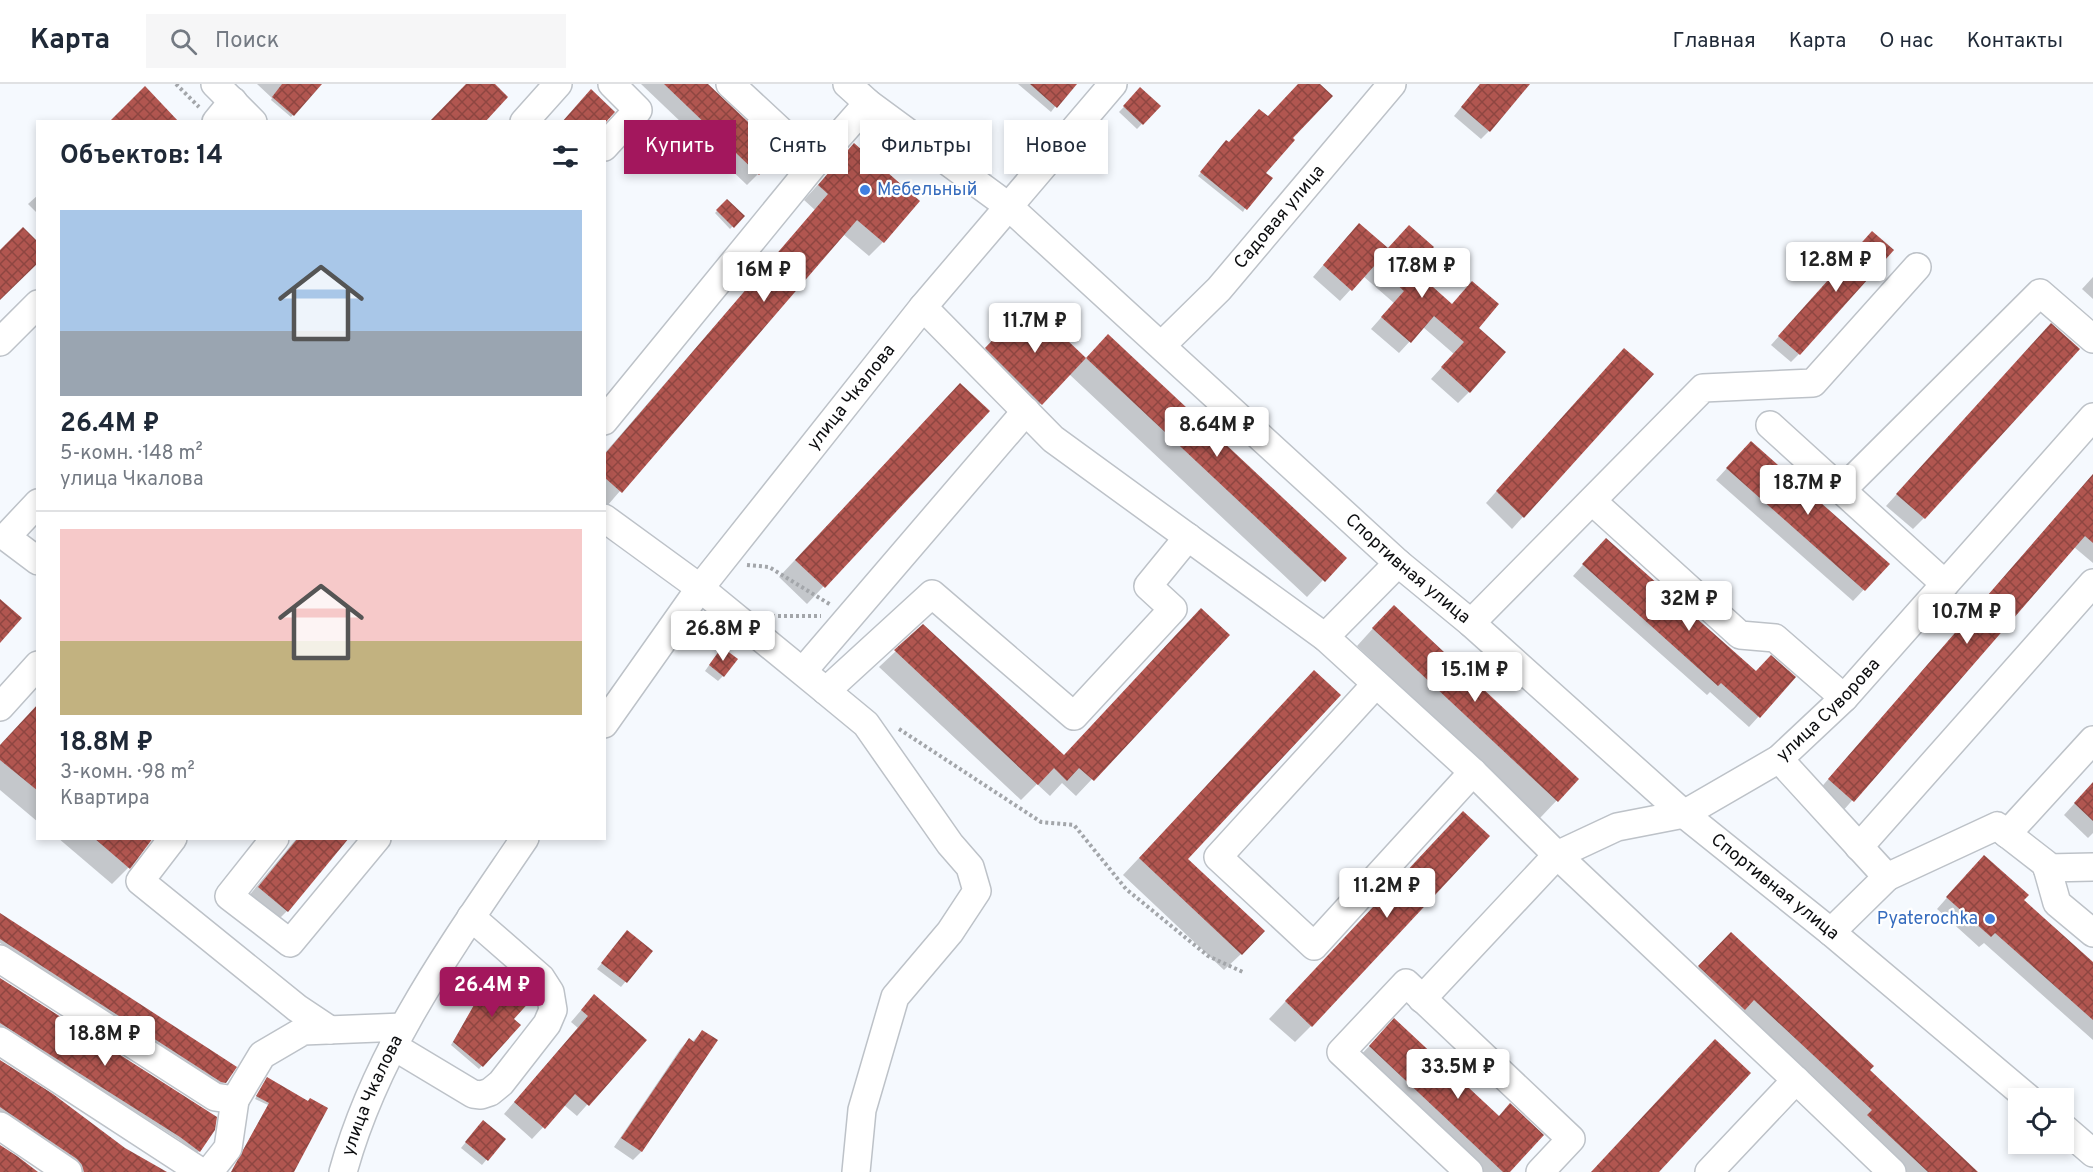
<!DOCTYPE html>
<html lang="ru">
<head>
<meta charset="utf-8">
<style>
	:root { --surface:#fff; --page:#f6f6f7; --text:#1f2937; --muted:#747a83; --line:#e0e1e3; --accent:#a3175d }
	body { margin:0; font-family:Overpass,sans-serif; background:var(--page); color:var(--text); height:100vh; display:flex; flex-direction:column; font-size:22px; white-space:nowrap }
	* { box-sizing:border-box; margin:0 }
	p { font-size:20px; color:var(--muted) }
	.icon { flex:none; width:33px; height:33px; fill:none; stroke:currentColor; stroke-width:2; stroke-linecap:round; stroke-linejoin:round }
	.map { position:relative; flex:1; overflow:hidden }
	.sheet { position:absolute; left:36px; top:36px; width:570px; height:720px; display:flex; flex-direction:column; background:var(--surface); border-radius:0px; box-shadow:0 3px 9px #0003 }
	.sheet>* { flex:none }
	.guide { position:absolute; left:624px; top:36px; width:570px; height:54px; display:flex; gap:12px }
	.fabs { position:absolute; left:2008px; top:1004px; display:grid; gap:12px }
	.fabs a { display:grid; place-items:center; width:66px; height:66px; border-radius:0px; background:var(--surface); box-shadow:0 3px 9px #0003; font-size:30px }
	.price { position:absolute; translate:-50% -51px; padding:0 14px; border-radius:6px; background:#fff; color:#222; font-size:20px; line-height:39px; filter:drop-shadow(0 2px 3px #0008) }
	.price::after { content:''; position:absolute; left:50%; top:36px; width:18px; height:14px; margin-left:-9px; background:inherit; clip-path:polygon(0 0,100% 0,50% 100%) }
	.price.active { background:var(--accent); color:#fff }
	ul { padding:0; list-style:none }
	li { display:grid; align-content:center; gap:12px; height:318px; padding:0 24px }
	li+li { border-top:2px solid var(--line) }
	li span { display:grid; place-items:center; height:186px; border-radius:0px; color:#555 }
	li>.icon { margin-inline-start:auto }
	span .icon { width:108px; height:108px; fill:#fffc; stroke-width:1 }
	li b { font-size:26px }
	h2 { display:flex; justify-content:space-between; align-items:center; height:72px; padding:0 24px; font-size:26px }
	.pill { padding:0 21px; border-radius:0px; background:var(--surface); box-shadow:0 3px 9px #0003; font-size:21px; line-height:54px }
	.pill.active { background:var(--accent); color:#fff }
	header { display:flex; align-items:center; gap:36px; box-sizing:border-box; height:84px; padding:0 30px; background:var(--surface); border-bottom:2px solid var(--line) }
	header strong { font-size:28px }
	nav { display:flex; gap:33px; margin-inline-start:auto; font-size:21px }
	.search { width:420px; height:54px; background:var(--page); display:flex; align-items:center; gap:15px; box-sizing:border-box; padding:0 21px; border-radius:0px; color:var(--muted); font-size:22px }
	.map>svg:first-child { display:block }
</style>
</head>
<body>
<header>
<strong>Карта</strong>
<div class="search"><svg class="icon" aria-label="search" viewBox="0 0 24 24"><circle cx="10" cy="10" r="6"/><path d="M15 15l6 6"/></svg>Поиск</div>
<nav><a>Главная</a><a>Карта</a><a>О нас</a><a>Контакты</a></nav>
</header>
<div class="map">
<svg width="2093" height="1088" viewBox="0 0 2093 1088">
	<defs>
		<pattern id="building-cross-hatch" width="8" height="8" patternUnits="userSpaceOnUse" patternTransform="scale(1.5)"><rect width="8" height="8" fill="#b15650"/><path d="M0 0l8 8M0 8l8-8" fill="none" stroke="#8e4641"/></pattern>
	</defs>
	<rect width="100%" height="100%" fill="#f5f9fe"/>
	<!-- shadow -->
	<g fill="#0003">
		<path d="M257,0H308L315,6L291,33L271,16L272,14Z"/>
		<path d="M641,0H706L779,69L747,101Z"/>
		<path d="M1018,0H1072L1051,28Z"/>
		<path d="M1300,0H1318L1290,54L1264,89L1243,128L1198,92L1224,61L1229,60L1267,34Z"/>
		<path d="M1480,0H1518L1489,47L1481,55L1454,32Z"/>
		<path d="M1141,5L1159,22L1137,45L1119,28Z"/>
		<path d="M854,61L883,158L869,172L843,150L607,422L604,420V370L815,126L804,116Z"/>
		<path d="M38,111V130L28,120Z"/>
		<path d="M727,117L743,132L730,145L715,129Z"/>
		<path d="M1348,152L1412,186L1477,244L1469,308L1458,319L1431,295L1454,270L1423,243L1399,269L1371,245L1394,219L1363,192L1340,217L1313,193Z"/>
		<path d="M1864,157L1799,270L1791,278L1771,261Z"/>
		<path d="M2093,193V215L2082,205Z"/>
		<path d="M1028,221L1086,275L1108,252L1323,496L1307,513L1069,290L1026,335L972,279Z"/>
		<path d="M2040,252L1924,434L1913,445L1886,422Z"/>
		<path d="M1613,277L1652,291L1512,445L1486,419Z"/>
		<path d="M943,318L988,327L807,520L779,493Z"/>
		<path d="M1740,370L1888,480L1853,517L1716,396Z"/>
		<path d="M2093,390V479L2074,463L1842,728L1818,707Z"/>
		<path d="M1596,466L1756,589L1759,632L1749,643L1710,608L1707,611L1573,492Z"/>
		<path d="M1377,540L1577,695L1540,734L1357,562Z"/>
		<path d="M1228,551L1076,712L1062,699L1050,712L1037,700L1021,716L879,583L896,567L1063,673Z"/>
		<path d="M717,570L723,592L718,597L705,587Z"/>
		<path d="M1298,605L1186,775L1241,870L1224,886L1123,791Z"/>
		<path d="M38,621V738L0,706V662Z"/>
		<path d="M2093,699V749L2088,754L2064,731Z"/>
		<path d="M1446,745L1311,942L1295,958L1269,935Z"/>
		<path d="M58,754H151L128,784L112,800Z"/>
		<path d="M297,754H347L287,827L271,843L242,820Z"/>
		<path d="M1974,783L2022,817L2093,880V956L1984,859L1979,863L1937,825Z"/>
		<path d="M0,831L225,998L222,1000H218L0,859Z"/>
		<path d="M622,854L651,867L621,903L597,885Z"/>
		<path d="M1714,867L1868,986L1976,1088H1894L1683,900Z"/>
		<path d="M493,889L511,935L518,941L479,985L451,961Z"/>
		<path d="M0,895L213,1046L197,1070L178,1055L0,942Z"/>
		<path d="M583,924L645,956L577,1032L564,1021L532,1055L504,1030L578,944L571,938Z"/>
		<path d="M702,948L716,957L641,1068L633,1076L614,1063L681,964L689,956L692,958Z"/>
		<path d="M1378,953L1508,1088H1469L1353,979Z"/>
		<path d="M0,978L124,1066L164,1088H81L0,1027Z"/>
		<path d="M265,998L293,1088H231L268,1021L255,1015Z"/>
		<path d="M478,1043L487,1075L482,1081L461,1064Z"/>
	</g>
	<!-- building -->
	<g fill="url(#building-cross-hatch)">
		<path d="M282,0H322L294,32L272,13Z"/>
		<path d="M466,0H495L508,13L485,38H429Z"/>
		<path d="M664,0H708L781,69L759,91Z"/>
		<path d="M1030,0H1077L1057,24Z"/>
		<path d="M1298,0H1320L1333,12L1293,54L1295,56L1266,89L1273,94L1247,126L1200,88L1226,56L1229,58L1259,25L1268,32Z"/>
		<path d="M1480,0H1530L1490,48L1461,23Z"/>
		<path d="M145,2L179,38H109Z"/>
		<path d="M1140,3L1161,22L1143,41L1123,22Z"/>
		<path d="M591,5L615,28L606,38H562Z"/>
		<path d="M854,59L920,117L884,159L857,136L622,409L604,393V371L828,110L818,101Z"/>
		<path d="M727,115L745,132L734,144L716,126Z"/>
		<path d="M1359,139L1388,164L1409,141L1434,163L1414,186L1452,220L1472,197L1499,220L1479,244L1506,268L1470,309L1441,283L1464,258L1434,232L1411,259L1381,233L1404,207L1375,181L1352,207L1323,181Z"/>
		<path d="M23,143L38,158V179L0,216V166Z"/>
		<path d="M1872,147L1894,166L1800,271L1778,252Z"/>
		<path d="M1028,219L1086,274L1042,321L985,264Z"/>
		<path d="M2051,239L2080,265L1925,435L1896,410Z"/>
		<path d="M1108,250L1347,474L1325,498L1086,274Z"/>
		<path d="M1624,264L1654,290L1524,434L1496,407Z"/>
		<path d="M960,299L990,327L825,504L795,476Z"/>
		<path d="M1751,357L1890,480L1865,507L1726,384Z"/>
		<path d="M2093,390V459L2085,452L1854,718L1828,695Z"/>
		<path d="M1606,454L1756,587L1771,571L1796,593L1760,634L1721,599L1718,602L1582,480Z"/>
		<path d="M0,515L22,534L0,559Z"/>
		<path d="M1394,521L1579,695L1558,718L1372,544Z"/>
		<path d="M1201,524L1230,551L1094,697L1079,684L1067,697L1054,684L1038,701L894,566L923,540L1064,671Z"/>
		<path d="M722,563L738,575L724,593L709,581Z"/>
		<path d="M1314,586L1341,611L1188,775L1265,847L1242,871L1139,774Z"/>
		<path d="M38,620V707L0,676V661Z"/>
		<path d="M2093,698V737L2074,719Z"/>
		<path d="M1463,727L1490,752L1312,943L1285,917Z"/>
		<path d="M94,754H153L130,785Z"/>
		<path d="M298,754H349L288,828L258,803Z"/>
		<path d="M1984,771L2029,811L2024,816L2093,878V936L1995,849L1991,853L1946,813Z"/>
		<path d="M0,829L237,983L226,999L221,998L0,855Z"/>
		<path d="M627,846L653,867L627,899L601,879Z"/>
		<path d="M1731,848L1874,982L1870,986L1978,1088H1928L1867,1031L1872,1026L1754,916L1745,926L1698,882Z"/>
		<path d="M495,884L507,891L532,915L514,935L521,941L483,983L453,958Z"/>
		<path d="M0,894L217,1033L215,1046L200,1068L180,1053L0,939Z"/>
		<path d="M594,910L647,956L589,1022L575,1010L545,1045L514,1018L588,932L581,926Z"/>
		<path d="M1394,934L1499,1032L1510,1019L1544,1051L1510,1088H1503L1369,962Z"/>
		<path d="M702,946L718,956L642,1068L621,1054L689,954L694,958Z"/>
		<path d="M1715,955L1751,989L1659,1088H1591Z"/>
		<path d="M0,976L53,1010L125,1064L167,1088H84L82,1081L77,1075L0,1023Z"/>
		<path d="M267,993L308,1017L310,1014L328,1024L294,1088H231L269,1019L256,1012Z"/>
		<path d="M483,1036L506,1055L488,1077L465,1058Z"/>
		<path d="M0,1061L17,1072L38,1088H0Z"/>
	</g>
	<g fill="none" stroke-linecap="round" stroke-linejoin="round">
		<defs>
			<g id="minor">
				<path d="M215,0L253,38"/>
				<path d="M730,0L815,79"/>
				<path id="s1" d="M847,0L868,19L1008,122L1398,479L1471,539L1684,730L1831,848L2028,1014"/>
				<path d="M216,38L233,17"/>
				<path d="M524,38L558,0"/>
				<path d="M604,63L638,26L612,0"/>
				<path id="s2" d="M923,223L1053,355L1325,553L1473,688L1557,771L1617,743L1684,730L1779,675L1844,614L2093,333"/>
				<path d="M0,258L38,220"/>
				<path id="s3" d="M1162,261L1219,205L1392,0"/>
				<path d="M604,337L815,79L868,19"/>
				<path d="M1770,341L1945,500"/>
				<path d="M1842,406L2040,209L2093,255"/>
				<path d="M1592,417L1740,551L1775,554L1844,614"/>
				<path d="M38,419L6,453L38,477"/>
				<path d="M604,434L700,504L826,607L932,510L1074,632L1173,525L1148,502L1188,453"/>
				<path d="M1471,539L1703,304L1813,299L1917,183"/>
				<path d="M1325,553L1398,479"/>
				<path d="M803,587L1026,327"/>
				<path d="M1376,600L1218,773L1314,862L1473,688"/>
				<path d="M826,607L866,640L950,760L970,783L977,807L950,848L895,913L862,1026L856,1088"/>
				<path d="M0,623L38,581"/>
				<path id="s4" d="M604,640L700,504L923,223L1113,0"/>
				<path d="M1779,675L1887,793L1997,742L2046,780L2057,819L2093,849"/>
				<path d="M2007,750L2093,656"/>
				<path d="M173,754L140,797L297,924L330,946"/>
				<path d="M275,754L229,812L290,859L377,754"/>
				<path d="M1859,763L2093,499"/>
				<path d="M2047,784L2093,783"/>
				<path d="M1831,848L1887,793"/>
				<path d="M0,875L215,1013L235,1016L262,971L303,947L403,943"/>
				<path d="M1422,915L1557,771L1796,996L1709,1088"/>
				<path d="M0,957L201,1088"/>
				<path d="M393,962L473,1010L481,1011L490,1008L501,999L547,940L553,926L550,908L541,894L471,833"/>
				<path d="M1796,996L1892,1088"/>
				<path d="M0,1042L68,1088"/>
				<path d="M2064,1044L2093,1069"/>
				<path d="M209,1088L228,1064L235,1016"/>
				<path id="s5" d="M343,1088C377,964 454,859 525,754"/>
				<path d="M1469,1088L1341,968L1406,899L1571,1055L1540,1088"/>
			</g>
		</defs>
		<!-- minor casing -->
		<use href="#minor" stroke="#bdc2c8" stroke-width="30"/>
		<!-- path -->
		<g stroke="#a3a6aa" stroke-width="4" stroke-dasharray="3 3" stroke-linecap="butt">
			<path d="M176,0L199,23"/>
			<path d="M747,481L769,483L831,521"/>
			<path d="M772,532H821"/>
			<path d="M899,645L1041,738L1074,741L1126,805L1208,872L1245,889"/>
		</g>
		<!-- minor -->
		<use href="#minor" stroke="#fff" stroke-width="27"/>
	</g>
	<!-- markers -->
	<g fill="#3f7fe0" stroke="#fff" stroke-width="2">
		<circle cx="865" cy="106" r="6"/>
		<circle cx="1990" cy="835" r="6"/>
	</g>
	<g text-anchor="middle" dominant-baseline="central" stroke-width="4.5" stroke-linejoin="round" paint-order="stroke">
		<!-- shop labels -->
		<g font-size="18" fill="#366cbe" stroke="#fff" text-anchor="start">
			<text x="877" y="106">Мебельный</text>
			<text x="1978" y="835" text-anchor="end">Pyaterochka</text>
		</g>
		<!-- street labels -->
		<g font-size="18" fill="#0d0e10" stroke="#fff">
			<text stroke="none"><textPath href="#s3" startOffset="174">Садовая улица</textPath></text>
			<text stroke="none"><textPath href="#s4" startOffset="410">улица Чкалова</textPath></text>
			<text stroke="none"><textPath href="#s1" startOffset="742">Спортивная улица</textPath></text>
			<text stroke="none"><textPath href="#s2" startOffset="1154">улица Суворова</textPath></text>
			<text stroke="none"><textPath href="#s1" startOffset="1228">Спортивная улица</textPath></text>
			<text stroke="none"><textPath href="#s5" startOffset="82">улица Чкалова</textPath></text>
		</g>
	</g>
</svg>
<div class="fabs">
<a><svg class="icon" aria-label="locate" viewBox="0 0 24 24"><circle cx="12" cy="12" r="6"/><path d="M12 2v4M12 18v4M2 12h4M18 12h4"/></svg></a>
</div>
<b class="price" style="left:1836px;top:209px">12.8M ₽</b>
<b class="price" style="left:1422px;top:215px">17.8M ₽</b>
<b class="price" style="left:764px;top:219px">16M ₽</b>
<b class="price" style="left:1035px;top:270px">11.7M ₽</b>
<b class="price" style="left:1217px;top:374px">8.64M ₽</b>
<b class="price" style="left:1808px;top:432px">18.7M ₽</b>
<b class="price" style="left:1689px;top:548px">32M ₽</b>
<b class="price" style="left:1967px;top:561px">10.7M ₽</b>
<b class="price" style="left:723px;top:578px">26.8M ₽</b>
<b class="price" style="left:1475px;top:619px">15.1M ₽</b>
<b class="price" style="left:1387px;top:835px">11.2M ₽</b>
<b class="price active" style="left:492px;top:934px">26.4M ₽</b>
<b class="price" style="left:105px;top:983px">18.8M ₽</b>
<b class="price" style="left:1458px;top:1016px">33.5M ₽</b>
<div class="guide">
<a class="pill active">Купить</a>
<a class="pill">Снять</a>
<a class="pill">Фильтры</a>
<a class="pill">Новое</a>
</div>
<section class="sheet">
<h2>Объектов: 14<svg class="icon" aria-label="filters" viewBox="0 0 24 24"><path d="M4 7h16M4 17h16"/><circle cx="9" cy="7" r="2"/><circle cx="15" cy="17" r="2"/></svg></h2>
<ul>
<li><span style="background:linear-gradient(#a9c7e8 65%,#9aa5b1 0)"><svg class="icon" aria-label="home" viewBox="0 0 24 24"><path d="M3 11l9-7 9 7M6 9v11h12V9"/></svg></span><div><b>26.4M ₽</b><p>5-комн. · 148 m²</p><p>улица Чкалова</p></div></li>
<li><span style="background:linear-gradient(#f6c9c9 60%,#c2b280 0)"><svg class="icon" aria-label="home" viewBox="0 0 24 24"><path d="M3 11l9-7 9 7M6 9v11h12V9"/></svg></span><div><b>18.8M ₽</b><p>3-комн. · 98 m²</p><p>Квартира</p></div></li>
</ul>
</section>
</div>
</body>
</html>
